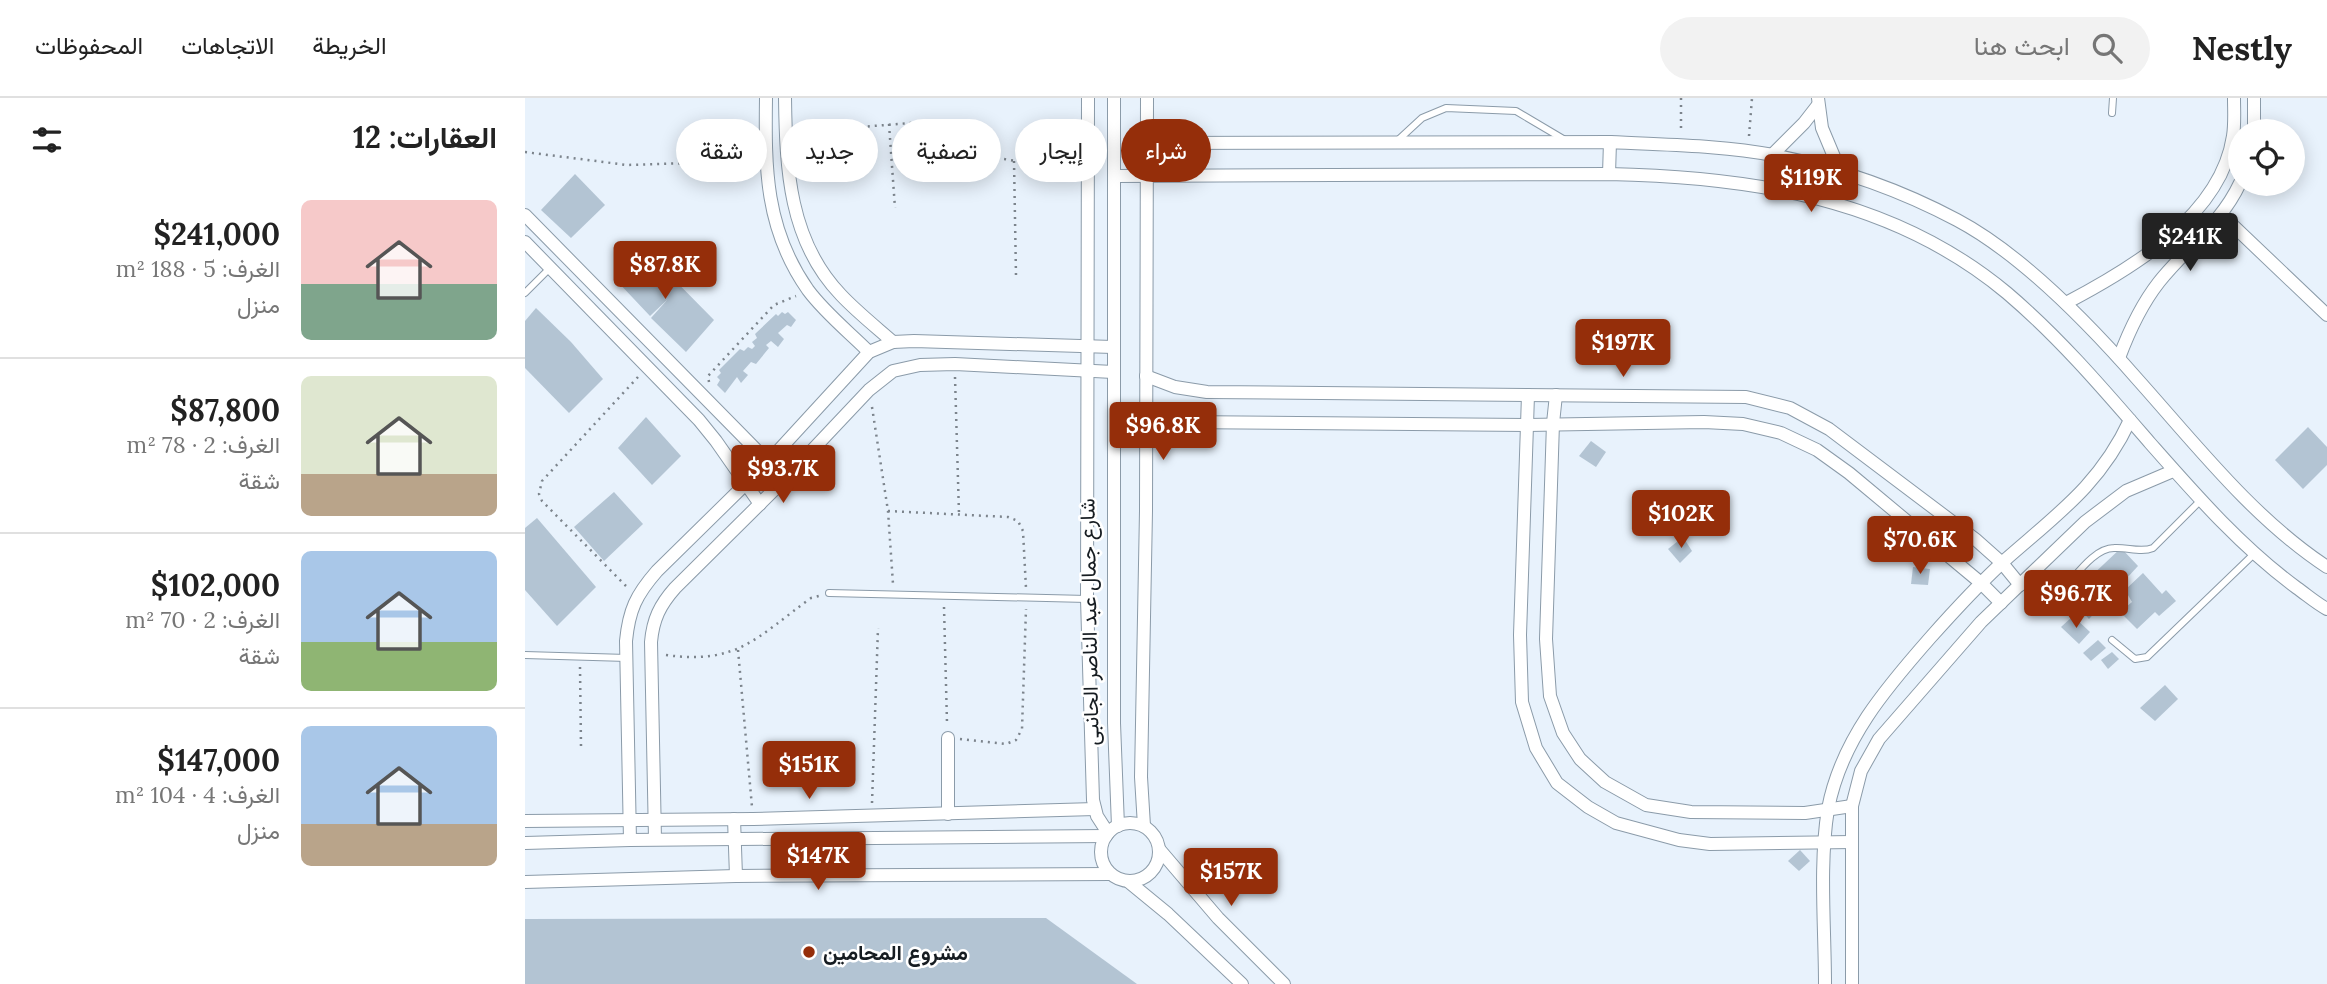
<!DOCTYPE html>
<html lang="ar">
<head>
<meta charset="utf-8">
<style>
	:root { --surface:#fff; --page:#f2f2f2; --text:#222; --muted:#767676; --line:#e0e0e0; --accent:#952e0a }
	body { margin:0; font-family:Lora,Vazirmatn,serif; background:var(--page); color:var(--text); direction:rtl; height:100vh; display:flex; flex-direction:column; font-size:26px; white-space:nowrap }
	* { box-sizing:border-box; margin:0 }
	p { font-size:23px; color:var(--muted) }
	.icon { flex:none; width:38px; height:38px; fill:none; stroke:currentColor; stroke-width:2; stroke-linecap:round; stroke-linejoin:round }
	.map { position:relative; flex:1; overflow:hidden; direction:ltr }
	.panel { display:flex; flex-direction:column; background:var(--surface); width:525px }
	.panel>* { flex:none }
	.guide { position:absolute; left:21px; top:21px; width:665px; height:63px; direction:rtl; display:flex; gap:14px }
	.controls { position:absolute; left:1703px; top:21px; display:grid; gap:14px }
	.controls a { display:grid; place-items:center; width:77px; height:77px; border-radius:50%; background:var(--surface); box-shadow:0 4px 18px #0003; font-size:35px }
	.price { position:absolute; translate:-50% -60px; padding:0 16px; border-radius:7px; background:var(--accent); color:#fff; font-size:23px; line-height:46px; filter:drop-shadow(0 2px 4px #0008) }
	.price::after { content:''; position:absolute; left:50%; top:42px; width:21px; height:16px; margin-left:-10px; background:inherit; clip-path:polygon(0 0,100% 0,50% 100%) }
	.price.current { background:#222; color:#fff }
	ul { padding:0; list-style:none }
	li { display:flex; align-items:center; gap:21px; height:175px; padding:0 28px }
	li+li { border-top:2px solid var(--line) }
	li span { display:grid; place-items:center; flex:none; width:196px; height:140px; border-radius:10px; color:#555 }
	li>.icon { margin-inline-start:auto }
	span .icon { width:84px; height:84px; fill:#fffc; stroke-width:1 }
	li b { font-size:30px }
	h2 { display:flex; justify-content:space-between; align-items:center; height:84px; padding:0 28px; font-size:30px }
	.pill { padding:0 24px; border-radius:32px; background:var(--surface); box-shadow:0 4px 18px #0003; font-size:24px; line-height:63px }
	.pill.current { background:var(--accent); color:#fff }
	header { display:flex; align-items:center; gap:42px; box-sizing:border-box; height:98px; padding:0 35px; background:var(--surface); border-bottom:2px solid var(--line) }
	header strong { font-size:33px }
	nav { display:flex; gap:38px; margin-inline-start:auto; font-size:24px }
	.search { width:490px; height:63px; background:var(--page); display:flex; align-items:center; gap:18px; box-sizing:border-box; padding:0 24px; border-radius:38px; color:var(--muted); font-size:26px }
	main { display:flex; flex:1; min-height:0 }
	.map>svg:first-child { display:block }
</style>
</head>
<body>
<header>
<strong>Nestly</strong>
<div class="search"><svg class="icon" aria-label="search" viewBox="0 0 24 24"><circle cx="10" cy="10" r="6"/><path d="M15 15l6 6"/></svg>ابحث هنا</div>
<nav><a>الخريطة</a><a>الاتجاهات</a><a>المحفوظات</a></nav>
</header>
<main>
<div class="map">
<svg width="1802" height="886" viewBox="0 0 1802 886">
	<rect width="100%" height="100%" fill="#e8f2fc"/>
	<!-- building -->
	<g fill="#b3c4d3">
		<path d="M50,76L80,107L46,140L16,112Z"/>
		<path d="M121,153L189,222L161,254L126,220L143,201L125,218L91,182Z"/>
		<path d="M11,210L46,244L78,281L44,315L0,270V223Z"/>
		<path d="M257,214L260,216L263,214L271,222L266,229L262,227L253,235L259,241L253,249L246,243L241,247L244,250L231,266L226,264L218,273L223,277L216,285L212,279L200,295L192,287L195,282L192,279L196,275L194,272L215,251L219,253L223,249L227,251L230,248L227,244L232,240L230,236L251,216L253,218Z"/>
		<path d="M121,319L156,358L127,387L93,350Z"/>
		<path d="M1783,329L1802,349V367L1778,391L1750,362Z"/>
		<path d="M1066,343L1081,354L1071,369L1054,358Z"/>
		<path d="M89,394L118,426L79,463L49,429Z"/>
		<path d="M12,420L71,489L32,528L0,492V430Z"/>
		<path d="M1158,439L1167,453L1155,465L1143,451Z"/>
		<path d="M1596,450L1613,468L1564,521L1544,499Z"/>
		<path d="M1388,469L1405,471L1403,487L1386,486Z"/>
		<path d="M1618,475L1637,496L1641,492L1651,503L1634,518L1630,514L1612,531L1595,514L1607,504L1600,492Z"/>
		<path d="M1548,518L1565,534L1554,546L1536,529Z"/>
		<path d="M1573,542L1581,550L1566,563L1558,555Z"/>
		<path d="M1587,554L1594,561L1583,571L1576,562Z"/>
		<path d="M1640,587L1653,601L1630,623L1615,610Z"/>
		<path d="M1275,752L1285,763L1274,773L1263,763Z"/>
		<path d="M521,820L612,886H0V821Z"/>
	</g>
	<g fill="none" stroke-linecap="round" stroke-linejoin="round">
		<defs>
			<g id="service">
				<path d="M1587,15L1588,0"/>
				<path d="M871,44L897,20L921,10L991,13L1040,42"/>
				<path d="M0,195L25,170"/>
				<path d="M1538,491C1551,478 1569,450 1589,450C1602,449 1616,455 1628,450L1676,402"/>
				<path d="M304,495L562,501"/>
				<path d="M1587,542L1610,561L1622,559L1730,455"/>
				<path d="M0,557L102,560"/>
			</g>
			<g id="minor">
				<path d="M241,0C240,70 240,131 283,192C300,215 324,234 344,254"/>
				<path d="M260,0C261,71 264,143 316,197C332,214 351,229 368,244"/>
				<path d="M563,0L562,501L568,702L572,718L583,735"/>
				<path d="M589,0V625L593,728"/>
				<path d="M1293,0L1297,30L1315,73"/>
				<path d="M1729,33V0"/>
				<path d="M623,45L1085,44C1139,47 1195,47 1248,57C1313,70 1374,91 1432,122C1498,157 1565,227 1614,283C1672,348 1729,421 1802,469"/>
				<path d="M1247,57L1279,25L1293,7"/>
				<path d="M517,69L564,68"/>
				<path d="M1084,76L1085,44"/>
				<path d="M590,78L1084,76C1227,79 1368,100 1482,195C1535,240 1580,293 1625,345C1670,396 1716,449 1772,490C1782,497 1791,505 1802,511"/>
				<path d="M0,117L260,381"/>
				<path d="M1697,117L1802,217"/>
				<path d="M0,144L174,322L191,343L235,406"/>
				<path d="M1541,205C1606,171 1696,118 1708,38C1710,26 1709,12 1709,0"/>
				<path d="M1594,260C1604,233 1616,207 1634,184C1661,150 1696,126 1715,85"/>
				<path d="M621,278L650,289L682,294L1221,299L1265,310L1304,331L1450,441L1477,465L1495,487"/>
				<path d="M1003,297L995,537L997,604L1011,650L1032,685L1063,709L1091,725L1154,742L1185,746L1327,744"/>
				<path d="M1031,297L1028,325L1021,541L1025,598L1038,635L1055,661L1080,684L1121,707L1166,714L1280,715L1327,708"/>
				<path d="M621,336L655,324L1003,327L1179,324L1218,326L1256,335L1292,352L1324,375L1456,485L1476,505"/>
				<path d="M423,640V716"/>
				<path d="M209,721L211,778"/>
				<path d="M0,723L228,721L570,711"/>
				<circle cx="605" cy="754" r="29"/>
				<path d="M619,728L616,679L621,413L622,0"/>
				<path d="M130,741L126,544C128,521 135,507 150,490L260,381L344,292L368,273L395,267L430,266L588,274"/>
				<path d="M105,742L101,543C104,512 111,497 132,473L243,364L344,254L368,244L389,243L588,249"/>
				<path d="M0,745L105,742L581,738"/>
				<path d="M634,751L693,820L759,886"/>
				<path d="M0,784L211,778L585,776"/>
				<path d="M604,784L643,816L717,886"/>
				<path d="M1300,886C1300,830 1294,766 1303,711C1316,642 1361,590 1405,540C1429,513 1453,487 1479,463C1531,417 1575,387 1605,322"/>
				<path d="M1327,886V708L1336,673L1354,641L1456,524L1560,424L1601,393L1648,373"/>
			</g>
		</defs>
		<!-- service casing -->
		<use href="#service" stroke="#8b9ba9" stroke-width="8"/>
		<!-- minor casing -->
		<use href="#minor" stroke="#8b9ba9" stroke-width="14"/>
		<!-- path -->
		<g stroke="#7c848c" stroke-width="2.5" stroke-dasharray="2 5" stroke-linecap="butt">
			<path d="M1156,0V33"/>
			<path d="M364,26L370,110"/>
			<path d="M273,34L398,24L441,55L504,65"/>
			<path d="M1224,38L1227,0"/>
			<path d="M0,54L102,67L229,63"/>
			<path d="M489,63L491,178"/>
			<path d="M430,279L434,416"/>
			<path d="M184,284L183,278L249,207L271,198"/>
			<path d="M347,309L363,413L368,486"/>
			<path d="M363,413L483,419L493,423L498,433L501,490"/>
			<path d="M101,488L17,403L14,396L17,383L113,279"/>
			<path d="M419,509L422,625"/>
			<path d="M213,552L227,709"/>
			<path d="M141,557C213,567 232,539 286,500L294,498"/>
			<path d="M55,569L56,648"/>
			<path d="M435,641L481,646L491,642L497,631L501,511"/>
			<path d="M347,705L353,530"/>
		</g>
		<!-- service -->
		<use href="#service" stroke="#fff" stroke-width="6"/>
		<!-- minor -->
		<use href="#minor" stroke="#fff" stroke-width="12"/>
	</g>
	<!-- markers -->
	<circle fill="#952e0a" stroke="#fff" stroke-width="2.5" cx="284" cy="854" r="7"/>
	<g text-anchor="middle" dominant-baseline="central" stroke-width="5" stroke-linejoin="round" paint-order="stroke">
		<!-- street labels -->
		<g font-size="21" fill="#161c21" stroke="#fff">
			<text transform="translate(564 524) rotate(-91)">شارع جمال عبد الناصر الجانبى</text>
		</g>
		<!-- poi labels -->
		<g font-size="21" font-weight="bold" fill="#161c21" stroke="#fff" text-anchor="start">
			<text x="298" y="854">مشروع المحامين</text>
		</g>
	</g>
</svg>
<div class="controls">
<a><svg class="icon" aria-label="locate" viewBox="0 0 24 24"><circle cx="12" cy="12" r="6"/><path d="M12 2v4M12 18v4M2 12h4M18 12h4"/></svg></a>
</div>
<b class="price" style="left:1286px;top:116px">$119K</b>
<b class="price current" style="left:1665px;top:175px">$241K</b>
<b class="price" style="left:140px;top:203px">$87.8K</b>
<b class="price" style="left:1098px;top:281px">$197K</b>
<b class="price" style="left:638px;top:364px">$96.8K</b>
<b class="price" style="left:258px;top:407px">$93.7K</b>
<b class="price" style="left:1156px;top:452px">$102K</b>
<b class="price" style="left:1395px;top:478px">$70.6K</b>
<b class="price" style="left:1551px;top:532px">$96.7K</b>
<b class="price" style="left:284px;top:703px">$151K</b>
<b class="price" style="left:293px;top:794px">$147K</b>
<b class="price" style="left:706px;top:810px">$157K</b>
<div class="guide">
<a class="pill current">شراء</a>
<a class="pill">إيجار</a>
<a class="pill">تصفية</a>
<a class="pill">جديد</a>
<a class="pill">شقة</a>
</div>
</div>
<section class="panel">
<h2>العقارات: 12<svg class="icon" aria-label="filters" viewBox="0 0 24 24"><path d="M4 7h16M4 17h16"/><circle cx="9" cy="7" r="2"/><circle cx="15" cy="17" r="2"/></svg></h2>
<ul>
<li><span style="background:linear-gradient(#f6c9c9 60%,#7fa58c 0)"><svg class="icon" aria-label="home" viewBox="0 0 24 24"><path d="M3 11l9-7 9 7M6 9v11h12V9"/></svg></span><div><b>$241,000</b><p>الغرف: 5 · 188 m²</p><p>منزل</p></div></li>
<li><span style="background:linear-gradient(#dfe7d0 70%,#b9a48a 0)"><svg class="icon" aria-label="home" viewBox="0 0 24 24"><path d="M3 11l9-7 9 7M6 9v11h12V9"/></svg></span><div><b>$87,800</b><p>الغرف: 2 · 78 m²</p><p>شقة</p></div></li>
<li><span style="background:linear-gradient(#a9c7e8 65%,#8fb573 0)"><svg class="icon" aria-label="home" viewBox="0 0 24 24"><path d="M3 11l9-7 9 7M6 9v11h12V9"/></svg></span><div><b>$102,000</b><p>الغرف: 2 · 70 m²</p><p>شقة</p></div></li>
<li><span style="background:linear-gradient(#a9c7e8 70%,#b9a48a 0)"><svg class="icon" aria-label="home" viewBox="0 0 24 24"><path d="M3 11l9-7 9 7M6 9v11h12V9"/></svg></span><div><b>$147,000</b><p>الغرف: 4 · 104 m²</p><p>منزل</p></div></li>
</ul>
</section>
</main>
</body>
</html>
